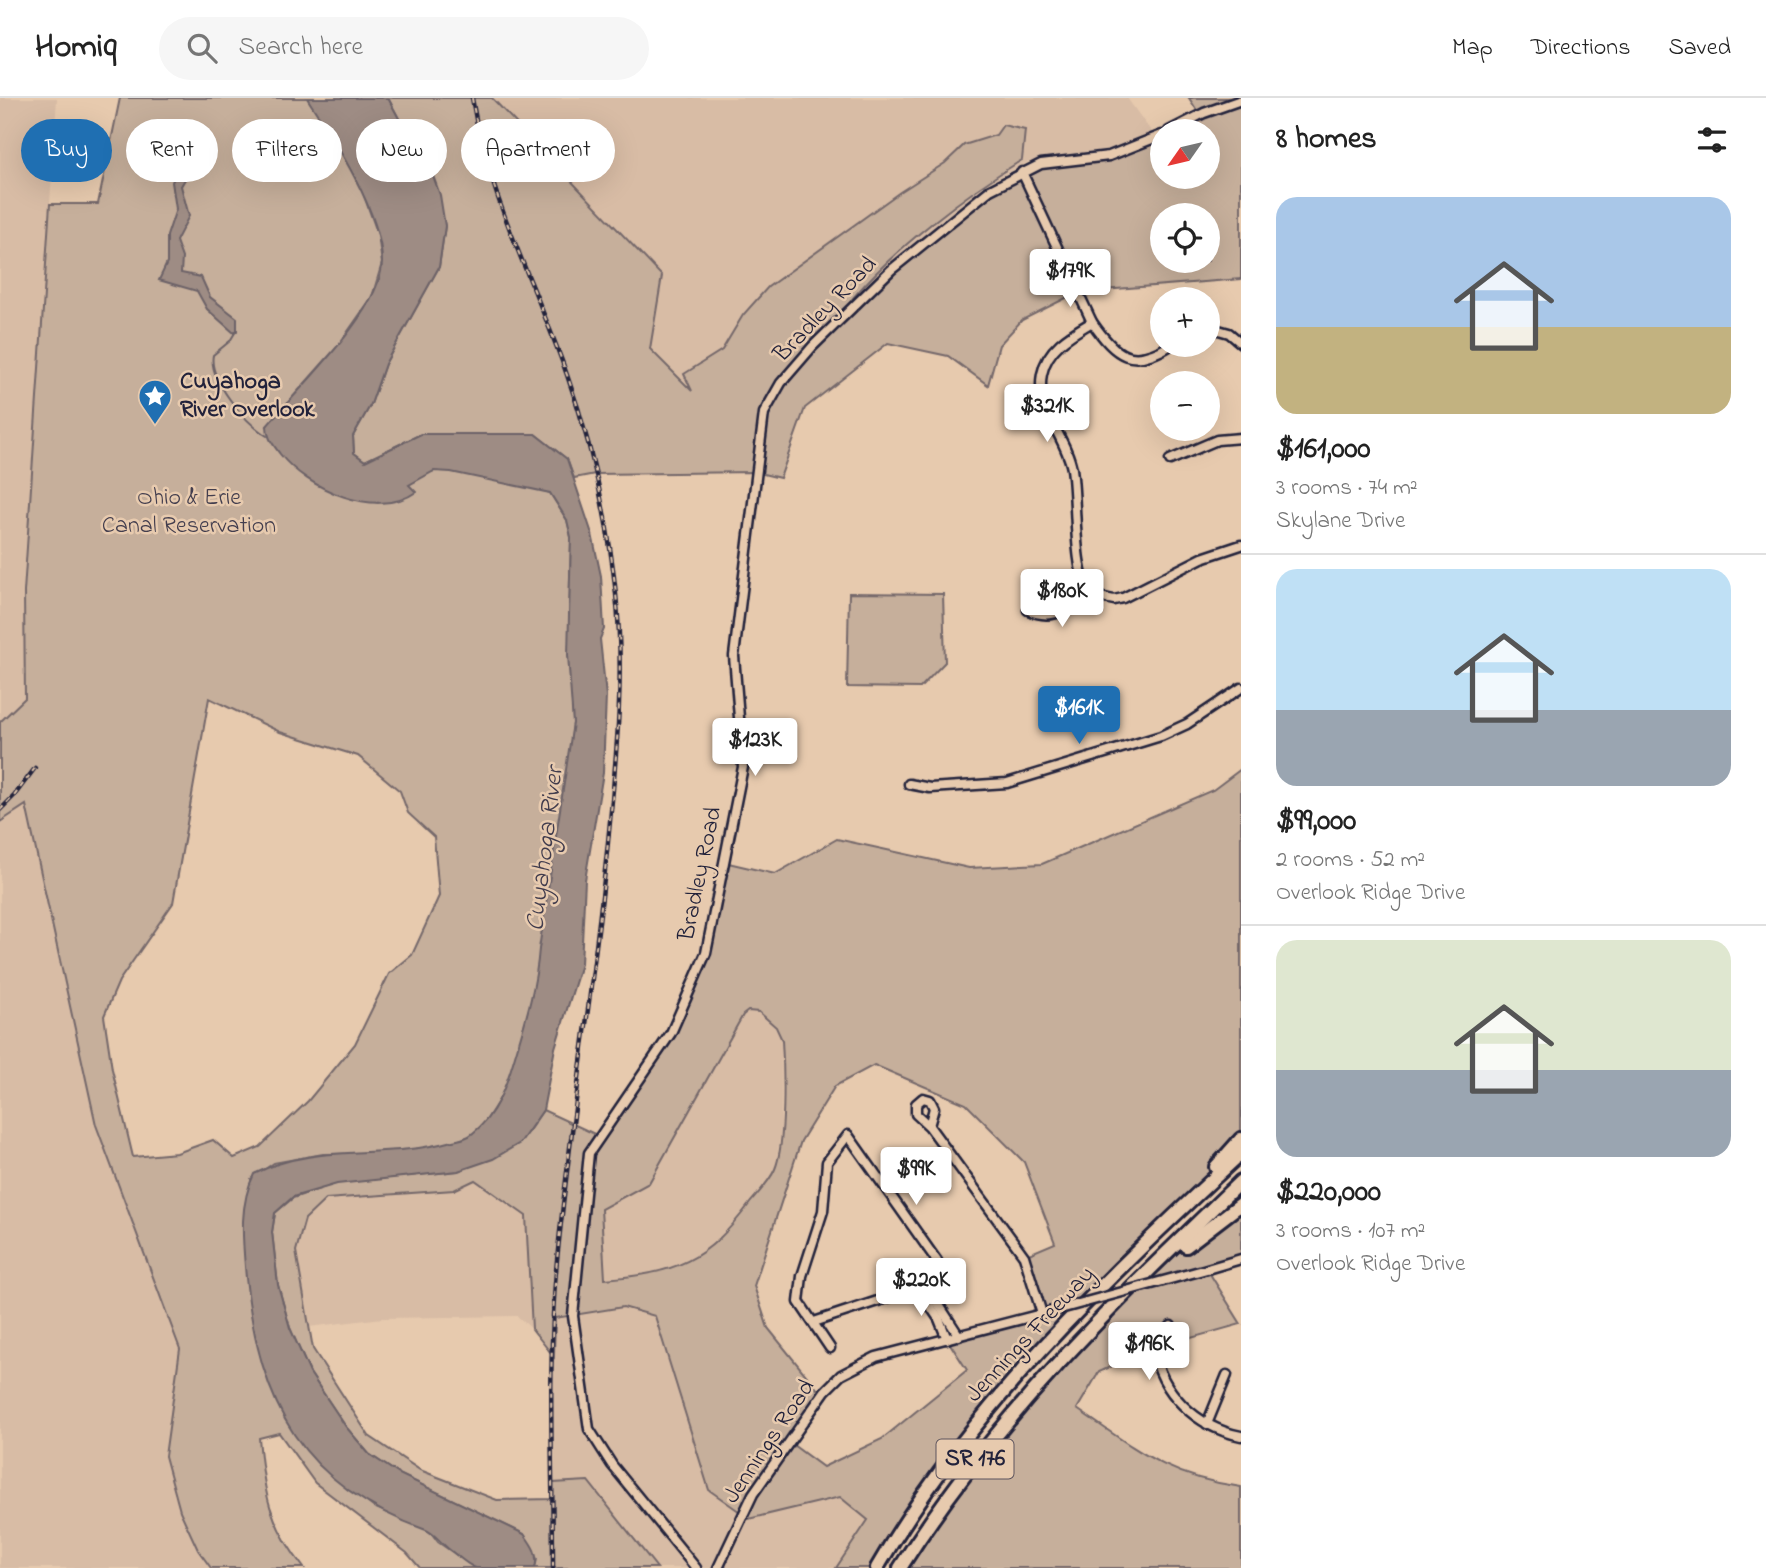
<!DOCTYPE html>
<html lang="en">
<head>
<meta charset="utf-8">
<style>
	:root { --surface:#fff; --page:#f6f6f6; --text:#222; --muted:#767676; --line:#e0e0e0; --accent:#1f6fb2 }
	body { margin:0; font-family:"Indie Flower",sans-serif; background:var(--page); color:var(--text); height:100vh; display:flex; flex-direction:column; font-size:26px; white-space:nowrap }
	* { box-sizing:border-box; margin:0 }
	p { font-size:23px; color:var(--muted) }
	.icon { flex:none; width:38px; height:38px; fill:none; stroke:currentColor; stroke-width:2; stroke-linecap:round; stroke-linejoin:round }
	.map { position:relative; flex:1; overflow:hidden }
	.side { display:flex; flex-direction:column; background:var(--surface); width:525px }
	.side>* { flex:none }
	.hud { position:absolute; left:21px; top:21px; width:665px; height:63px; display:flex; gap:14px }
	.needle { width:46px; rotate:236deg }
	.fabs { position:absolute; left:1150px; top:21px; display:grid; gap:14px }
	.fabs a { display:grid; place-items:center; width:70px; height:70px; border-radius:50%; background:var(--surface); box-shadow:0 7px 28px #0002; font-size:35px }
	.price { position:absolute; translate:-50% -60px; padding:0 16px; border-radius:7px; background:#fff; color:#222; font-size:23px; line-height:46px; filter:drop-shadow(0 2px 4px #0008) }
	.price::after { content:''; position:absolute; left:50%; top:42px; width:21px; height:16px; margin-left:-10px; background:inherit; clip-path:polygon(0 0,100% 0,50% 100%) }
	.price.on { background:var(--accent); color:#fff }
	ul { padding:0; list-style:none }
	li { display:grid; align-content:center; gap:14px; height:371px; padding:0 35px }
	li+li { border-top:2px solid var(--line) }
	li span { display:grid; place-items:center; height:217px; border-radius:21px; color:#555 }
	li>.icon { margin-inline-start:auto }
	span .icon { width:126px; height:126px; fill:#fffc; stroke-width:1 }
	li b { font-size:30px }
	h2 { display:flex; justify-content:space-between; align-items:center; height:84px; padding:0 35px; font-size:30px }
	.pill { padding:0 24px; border-radius:32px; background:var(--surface); box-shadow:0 7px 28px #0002; font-size:24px; line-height:63px }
	.pill.on { background:var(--accent); color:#fff }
	header { display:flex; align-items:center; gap:42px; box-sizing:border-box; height:98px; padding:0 35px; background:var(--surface); border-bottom:2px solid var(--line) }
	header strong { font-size:33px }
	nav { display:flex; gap:38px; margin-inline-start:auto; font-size:24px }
	.search { width:490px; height:63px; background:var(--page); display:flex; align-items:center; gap:18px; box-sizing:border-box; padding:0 24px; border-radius:38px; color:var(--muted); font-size:26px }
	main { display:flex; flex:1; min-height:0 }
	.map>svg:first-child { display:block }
</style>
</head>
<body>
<header>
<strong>Homiq</strong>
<div class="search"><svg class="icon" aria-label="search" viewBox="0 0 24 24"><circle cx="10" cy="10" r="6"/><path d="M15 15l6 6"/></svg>Search here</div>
<nav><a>Map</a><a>Directions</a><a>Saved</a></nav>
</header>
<main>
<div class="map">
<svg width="1241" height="1470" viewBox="0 0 1241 1470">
	<rect width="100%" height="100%" fill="#e7caae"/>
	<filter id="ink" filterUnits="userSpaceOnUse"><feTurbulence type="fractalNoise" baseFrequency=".0143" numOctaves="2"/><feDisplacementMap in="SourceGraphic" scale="14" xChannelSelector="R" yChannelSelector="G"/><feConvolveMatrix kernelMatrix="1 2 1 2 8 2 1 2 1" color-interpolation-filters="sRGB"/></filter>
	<g filter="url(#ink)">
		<!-- built -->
		<g fill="#d8bca5">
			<path d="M0,0H57L24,494L25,600L0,623Z"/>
			<path d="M492,0H1127L1153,36L1107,54L1028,64L988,85L856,199L792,192L694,296L650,251L662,178Z"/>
			<path d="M25,706L96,1027L196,1292L174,1396L199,1451L212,1470H0V724Z"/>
			<path d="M748,913L759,914L776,929L782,942L781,1036L775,1071L730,1132L707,1153L656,1176L604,1181L601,1111L649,1085L743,917Z"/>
			<path d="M475,1082L526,1118L532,1231L517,1218L383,1220L309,1229L296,1153L305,1121L326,1101L454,1092Z"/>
			<path d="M623,1209L655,1218L709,1392L743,1416L740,1422L840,1398L869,1422L836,1470H657L588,1383L553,1385L551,1272L554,1220Z"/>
		</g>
		<!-- green -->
		<g fill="#c6af9b" stroke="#74686b" stroke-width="2" fill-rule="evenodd">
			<path d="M120,0H329L378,137L382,165L372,199L337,249L267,328L359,400L378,405C394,395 415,378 434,373C459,367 524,388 550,395L567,422L571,439L569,523L573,625L542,887L516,975L485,1024L471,1038L420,1055L323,1056L274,1065L251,1081L319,1367L373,1409L429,1432L438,1444L475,1470H420L407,1455L315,1385L279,1335L259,1340C264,1395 269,1426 304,1470H211L198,1452L180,1413L165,1358L180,1251L96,1027L26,707L0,724V624L25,600L24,494L50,106H98ZM209,600L280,634L358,658L400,693L408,715L434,739L439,798L412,857L389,876L355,946L308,1003L260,1049L234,1060L213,1042L177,1055L133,1059L112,971L104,918L119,883L173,805Z"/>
			<path d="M388,0H492L662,178L650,251L692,293L684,276L722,252L743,217L768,189L900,94L945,65L964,47L996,37L1003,27L1025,32L1022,62C967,95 894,151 853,200L862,201L991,92L1041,66L1099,60L1162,37V79H1208V33H1169L1200,17L1189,0H1241V181L1078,194L1022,222L999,247L988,287L948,258L888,245L805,310L780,380L755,374L595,376L574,380L567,361L535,336H421L365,363L354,355L353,338L371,306L385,266L439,169L445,128L428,64L411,43ZM1162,117H1208V163H1162Z"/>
			<path d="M849,495L943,496L945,564L920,590L847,589Z"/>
			<path d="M1241,671V1041L985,1317L877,1470H836L868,1422L840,1399L740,1423L743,1416L709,1392L655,1218L623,1209L555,1220L554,1259L532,1231L526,1118L475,1082L454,1092L326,1101L305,1121L296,1153L313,1251L369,1338L420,1372L497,1402L552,1401L553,1385L588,1383L657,1470H535L537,1461L524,1436L399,1376L369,1356L346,1329L310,1275L290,1230L278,1187L272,1134L275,1115L293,1100L337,1085L458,1073L528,1034L543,1012L601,1039L671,935L706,855L724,764L775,776L837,741L969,770L1042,766L1213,692ZM748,913L759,914L776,929L782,942C784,972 786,1044 775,1071C770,1083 758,1095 750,1105C706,1164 676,1175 605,1181L601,1111L649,1085L743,917ZM874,967L966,1006L1024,1064L1055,1145L1024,1158L1042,1216L947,1241L967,1272L882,1341L823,1369L789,1344L822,1297L768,1230L754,1188L801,1043L835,988Z"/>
			<path d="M1241,1083V1161L1207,1171L1241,1226L1184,1242L1171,1229L1153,1250L1099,1274L1077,1311C1136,1351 1167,1379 1241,1389V1470H900L947,1399L1124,1199L1231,1112L1225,1098Z"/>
		</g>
		<!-- water -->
		<g fill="#9e8c84" stroke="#6c6267" stroke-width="2">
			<path d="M307,0H388L411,43L428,64L440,97L445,128L439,169L385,266L371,306L353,338L354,355L365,363L421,336H535L567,361L592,436L601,478L604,531L600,541L606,598L603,675L585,782L581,866L555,950L543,1012L520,1045L493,1061L458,1073L337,1086L293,1099L275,1115L272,1134L278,1187L290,1230L310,1275L346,1329L369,1356L399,1376L524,1436C532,1447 539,1456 535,1470C517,1470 493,1470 476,1470C468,1468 457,1457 450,1452C442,1446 434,1435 426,1432C301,1387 260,1307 246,1180C243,1145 238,1109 254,1076C314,1044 385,1062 448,1044C457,1042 467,1041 473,1035C496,1017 506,988 514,961C525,924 536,890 539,851L573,625L568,557L571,439L567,422L550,395L451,374L434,373L409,387L416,394C377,422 307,391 280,356C273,346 267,340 267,328C298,291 382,212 382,164C382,115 333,40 307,0Z"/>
			<path d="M187,36L192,38L187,78L181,88L189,118L176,143L182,160L181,175L201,179L210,199L237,220V233L234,235L207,211L197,193L159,182L167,165V138L176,111L172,84C179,70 181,53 187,36Z"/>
		</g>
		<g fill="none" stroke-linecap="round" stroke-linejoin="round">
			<!-- stream -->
			<path stroke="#6c6267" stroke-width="2" d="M236,233L230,243L213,257C208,282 246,325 267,338"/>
			<defs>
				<g id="minor">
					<path d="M1169,33L1204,15L1241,2"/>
					<path d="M1022,74L1092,224C1116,259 1132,271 1171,247"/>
					<path d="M1208,229L1229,235L1241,245"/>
					<path d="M1170,362L1217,342L1241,340"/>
					<path d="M1090,497C1073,473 1077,403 1072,371C1066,338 1035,311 1042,276C1047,250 1070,237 1092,224"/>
					<path d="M1090,497L1114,502L1123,500L1202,460L1241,447"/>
					<path d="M1028,512C1053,524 1068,510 1090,497"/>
					<path d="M909,686L930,690L1007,685L1161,638L1187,626L1241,590"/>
					<path d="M929,1028L934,1010L930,1002L923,1000L916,1006V1016L929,1028L1024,1158L1042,1216"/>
					<path d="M1207,1171L1241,1161"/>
					<path d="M926,1187L959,1238"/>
					<path d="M918,1190L939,1221L947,1241"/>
					<path d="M814,1224L926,1187"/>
					<path d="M1171,1228L1153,1250C1161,1295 1196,1329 1241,1338"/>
					<path d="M830,1250L799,1204L802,1178L823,1113L827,1064L848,1037L937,1163L926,1187"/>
					<path d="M1207,1326L1227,1277"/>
					<path d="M696,1470L612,1367L589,1331L573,1218L589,1055L671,935L706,855L743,669L734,558L764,315L781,285L813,248L891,172L990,92L1041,66L1109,58L1162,37"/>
					<path d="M718,1470L753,1396L825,1293L841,1277L876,1259L1049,1214"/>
				</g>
				<g id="highway">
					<path d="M1216,1069L1241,1041"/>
					<path d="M1186,1148L1241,1106"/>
					<path d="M877,1470C969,1310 1107,1180 1241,1055"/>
					<path d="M900,1470C995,1319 1114,1205 1241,1083"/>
				</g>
			</defs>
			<!-- minor casing -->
			<use href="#minor" stroke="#22223b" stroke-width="13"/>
			<!-- highway casing -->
			<use href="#highway" stroke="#22223b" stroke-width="18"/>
			<!-- minor -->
			<use href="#minor" stroke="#e7caae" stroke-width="8"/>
			<!-- highway -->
			<use href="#highway" stroke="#e7caae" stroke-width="12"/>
			<defs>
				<g id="rail">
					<path d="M472,0C488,99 534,183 567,277C592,347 608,422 616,496C625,579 616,662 608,744C594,884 571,1022 557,1162C547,1264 553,1367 553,1470"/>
					<path d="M0,712L14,698L35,670"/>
				</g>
			</defs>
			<!-- rail casing -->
			<use href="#rail" stroke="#22223b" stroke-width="4.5"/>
			<!-- rail -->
			<use href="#rail" stroke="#e7caae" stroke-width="2" stroke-dasharray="5" stroke-linecap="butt"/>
			<defs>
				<path id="minor-bridge" d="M1049,1214L1207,1171"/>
			</defs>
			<!-- minor-bridge casing -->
			<use href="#minor-bridge" stroke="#22223b" stroke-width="13" stroke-linecap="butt"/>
			<!-- minor-bridge -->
			<use href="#minor-bridge" stroke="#e7caae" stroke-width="8"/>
		</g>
	</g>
	<!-- icons -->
	<defs>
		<symbol id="sight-pin" viewBox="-11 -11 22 30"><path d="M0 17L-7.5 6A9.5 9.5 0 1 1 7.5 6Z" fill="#1f6fb2" stroke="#e7caae"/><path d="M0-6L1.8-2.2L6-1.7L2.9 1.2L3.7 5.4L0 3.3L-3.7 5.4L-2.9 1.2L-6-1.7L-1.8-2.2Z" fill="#fff"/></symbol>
	</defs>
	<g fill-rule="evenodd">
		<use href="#sight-pin" x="136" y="279" width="38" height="52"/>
	</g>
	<g text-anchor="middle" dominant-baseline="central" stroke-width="5" stroke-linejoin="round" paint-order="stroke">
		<!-- shield labels -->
		<rect fill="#e7caae" stroke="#5d545e" stroke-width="2" x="936.5" y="1341.5" width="77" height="39" rx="5"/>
		<g font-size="23" font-weight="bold" fill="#22223b">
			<text x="975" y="1361">SR 176</text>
		</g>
		<!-- street labels -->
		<g font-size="24" fill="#22223b" stroke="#e7caae">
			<text transform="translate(826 212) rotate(-46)">Bradley Road</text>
			<text transform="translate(701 776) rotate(-78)">Bradley Road</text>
			<text transform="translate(1031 1237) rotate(-47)">Jennings Freeway</text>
			<text transform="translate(770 1344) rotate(-56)">Jennings Road</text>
		</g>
		<!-- poi labels -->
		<g font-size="24" font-weight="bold" fill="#22223b" stroke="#e7caae" text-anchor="start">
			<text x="180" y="284">Cuyahoga<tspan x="180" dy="28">River Overlook</tspan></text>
		</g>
		<!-- park labels -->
		<g font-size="24" fill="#433e4e" stroke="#e7caae">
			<text x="189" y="400">Ohio &amp; Erie<tspan x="189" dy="28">Canal Reservation</tspan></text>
		</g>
		<!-- water labels -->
		<g font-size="26" font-style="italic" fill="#413c4d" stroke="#e7caae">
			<text transform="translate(546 751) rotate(-83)">Cuyahoga River</text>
		</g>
	</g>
</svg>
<div class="fabs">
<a><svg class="needle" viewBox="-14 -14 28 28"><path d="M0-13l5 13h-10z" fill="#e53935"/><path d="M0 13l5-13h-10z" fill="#767676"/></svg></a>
<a><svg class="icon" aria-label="locate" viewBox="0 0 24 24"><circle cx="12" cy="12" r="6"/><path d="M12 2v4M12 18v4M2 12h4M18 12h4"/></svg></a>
<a>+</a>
<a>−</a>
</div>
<b class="price" style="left:1070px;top:211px">$179K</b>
<b class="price" style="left:1047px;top:346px">$321K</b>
<b class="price" style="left:1062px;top:531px">$180K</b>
<b class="price on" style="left:1079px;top:648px">$161K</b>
<b class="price" style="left:755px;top:680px">$123K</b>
<b class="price" style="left:916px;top:1109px">$99K</b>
<b class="price" style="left:921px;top:1220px">$220K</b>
<b class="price" style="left:1149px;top:1284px">$196K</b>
<div class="hud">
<a class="pill on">Buy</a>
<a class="pill">Rent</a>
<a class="pill">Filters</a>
<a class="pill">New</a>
<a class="pill">Apartment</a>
</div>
</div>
<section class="side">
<h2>8 homes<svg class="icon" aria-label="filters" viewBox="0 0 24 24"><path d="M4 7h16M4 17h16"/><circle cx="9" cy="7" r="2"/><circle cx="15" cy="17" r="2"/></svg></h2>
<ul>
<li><span style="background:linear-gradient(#a9c7e8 60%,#c2b280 0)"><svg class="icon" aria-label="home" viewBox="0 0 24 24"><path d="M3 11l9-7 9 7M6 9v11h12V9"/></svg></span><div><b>$161,000</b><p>3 rooms · 74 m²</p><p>Skylane Drive</p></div></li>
<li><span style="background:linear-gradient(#bfe0f5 65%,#9aa5b1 0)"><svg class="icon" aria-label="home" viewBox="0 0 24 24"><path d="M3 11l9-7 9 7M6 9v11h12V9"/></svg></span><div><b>$99,000</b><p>2 rooms · 52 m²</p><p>Overlook Ridge Drive</p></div></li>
<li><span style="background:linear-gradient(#dfe7d0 60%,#9aa5b1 0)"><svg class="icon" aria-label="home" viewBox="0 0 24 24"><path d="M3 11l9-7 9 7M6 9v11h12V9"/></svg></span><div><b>$220,000</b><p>3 rooms · 107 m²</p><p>Overlook Ridge Drive</p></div></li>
</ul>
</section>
</main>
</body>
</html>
